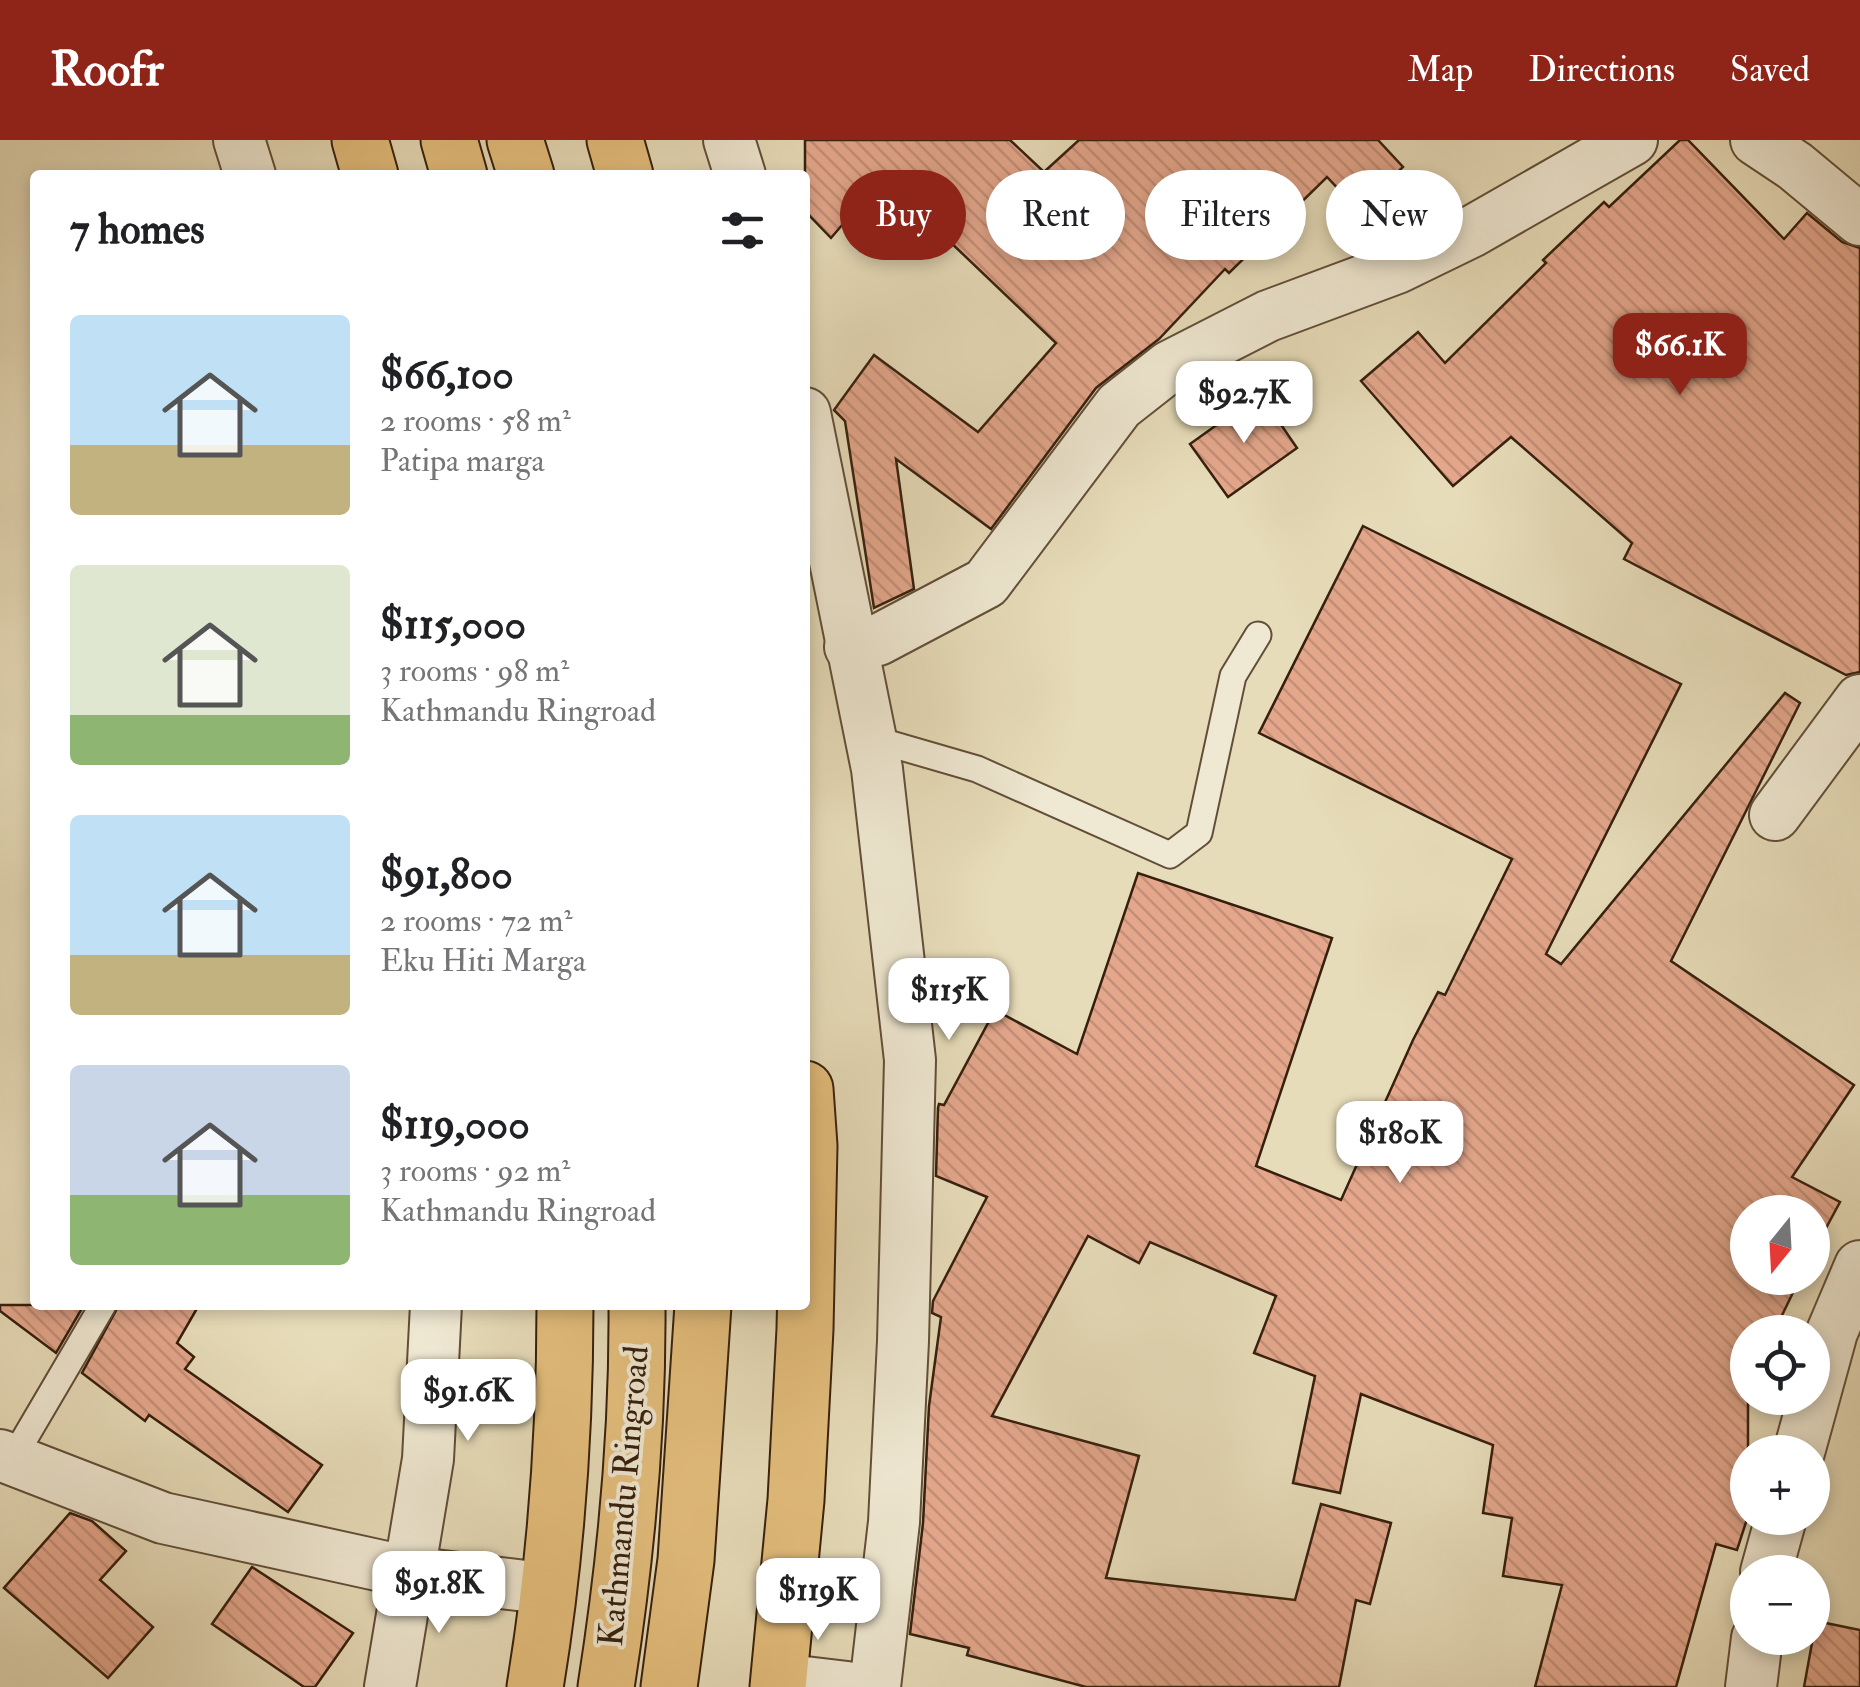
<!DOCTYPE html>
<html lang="en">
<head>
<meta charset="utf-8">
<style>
	:root { --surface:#fff; --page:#f2f2f2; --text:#202124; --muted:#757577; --accent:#8f2418 }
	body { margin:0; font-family:"IM FELL Double Pica",serif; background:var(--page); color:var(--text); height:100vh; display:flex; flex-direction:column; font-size:38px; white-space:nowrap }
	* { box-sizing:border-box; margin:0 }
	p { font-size:32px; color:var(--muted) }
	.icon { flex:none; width:55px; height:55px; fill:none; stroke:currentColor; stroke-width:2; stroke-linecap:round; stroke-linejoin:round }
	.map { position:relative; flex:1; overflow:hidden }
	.details { position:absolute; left:30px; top:30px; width:780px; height:1140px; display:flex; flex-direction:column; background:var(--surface); border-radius:10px; box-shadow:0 5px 15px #0003 }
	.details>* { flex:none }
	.banner { position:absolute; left:840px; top:30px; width:870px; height:90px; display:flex; gap:20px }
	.needle { width:65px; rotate:198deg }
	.buttons { position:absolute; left:1730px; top:1055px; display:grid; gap:20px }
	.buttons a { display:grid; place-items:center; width:100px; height:100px; border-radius:50%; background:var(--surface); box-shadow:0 5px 15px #0003; font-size:50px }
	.price { position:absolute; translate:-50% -85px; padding:0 22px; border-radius:20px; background:#fff; color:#222; font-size:32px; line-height:65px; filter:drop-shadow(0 2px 5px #0008) }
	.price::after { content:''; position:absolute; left:50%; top:60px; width:30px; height:22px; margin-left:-15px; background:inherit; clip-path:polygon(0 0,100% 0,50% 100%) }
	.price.active { background:var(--accent); color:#fff }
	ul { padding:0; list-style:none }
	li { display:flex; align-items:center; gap:30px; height:250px; padding:0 40px }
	li span { display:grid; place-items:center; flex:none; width:280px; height:200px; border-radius:10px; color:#555 }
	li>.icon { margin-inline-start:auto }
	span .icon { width:120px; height:120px; fill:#fffc; stroke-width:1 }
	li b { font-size:42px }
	h2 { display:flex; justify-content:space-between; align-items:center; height:120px; padding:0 40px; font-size:42px }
	.pill { padding:0 35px; border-radius:45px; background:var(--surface); box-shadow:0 5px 15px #0003; font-size:35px; line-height:90px }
	.pill.active { background:var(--accent); color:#fff }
	header { display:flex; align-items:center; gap:60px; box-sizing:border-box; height:140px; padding:0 50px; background:var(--accent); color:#fff }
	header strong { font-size:48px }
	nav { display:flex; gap:55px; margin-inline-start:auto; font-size:35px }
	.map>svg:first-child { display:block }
</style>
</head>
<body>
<header>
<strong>Roofr</strong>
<nav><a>Map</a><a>Directions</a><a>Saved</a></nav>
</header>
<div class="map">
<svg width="1860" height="1547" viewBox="0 0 1860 1547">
	<defs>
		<pattern id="building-back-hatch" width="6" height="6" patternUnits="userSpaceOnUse" patternTransform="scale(2.5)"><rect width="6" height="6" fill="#e4a78c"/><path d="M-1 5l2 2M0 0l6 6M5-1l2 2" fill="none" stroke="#c48f78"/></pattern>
	</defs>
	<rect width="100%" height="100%" fill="#e7dcb9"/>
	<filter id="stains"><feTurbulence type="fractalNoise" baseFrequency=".002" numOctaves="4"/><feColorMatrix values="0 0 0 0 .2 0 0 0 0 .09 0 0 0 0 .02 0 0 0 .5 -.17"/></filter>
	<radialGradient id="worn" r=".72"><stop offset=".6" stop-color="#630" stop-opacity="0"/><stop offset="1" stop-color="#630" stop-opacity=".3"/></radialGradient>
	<!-- building -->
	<g fill="url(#building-back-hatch)" stroke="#361f0d" stroke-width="2.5">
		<path d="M805,0H1010L1044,32L1079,0H1378L1403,27L1358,70L1327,37L1229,133L1225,129L1159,199L1096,248L991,389L896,319L914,449L874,468L845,281L834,270L874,215L978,292L1056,203L946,98L936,109L872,50L831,98L805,71Z"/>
		<path d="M1680,0H1688L1784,99L1807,73L1842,102L1860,108V532L1846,535L1624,419L1632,403L1511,297L1453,346L1361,241L1418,192L1445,223L1546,123L1543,120L1604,62L1609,67Z"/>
		<path d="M1260,254L1297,308L1228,357L1190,304Z"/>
		<path d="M1363,386L1681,544L1546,814L1561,824L1785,553L1800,563L1671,821L1854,945L1792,1037L1840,1062L1812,1114V1072H1748V1138H1800L1774,1192H1748V1376L1737,1410L1716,1404L1676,1547H1535L1562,1445L1503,1436L1512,1378L1483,1373L1493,1305L1361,1254L1340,1353L1293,1343L1315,1236L1254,1213L1276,1156L1150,1102L1139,1123L1088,1096L992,1276L1139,1316L1106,1438L1295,1460L1321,1364L1391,1383L1370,1464L1356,1460L1339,1547H1086L967,1515L969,1508L910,1494L923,1383L929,1266L941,1177L932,1173L933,1161L987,1057L936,1036L938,968L939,964L944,965L995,870L1077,914L1138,733L1332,798L1256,1026L1341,1060L1413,900L1438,852L1445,855L1512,719L1259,593Z"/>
		<path d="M0,1165H84L56,1213L0,1171Z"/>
		<path d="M119,1165H199L177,1203L194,1217L185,1229L322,1325L288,1372L149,1275L145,1281L82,1233Z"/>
		<path d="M70,1373L92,1381L126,1411L100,1440L153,1487L108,1538L4,1448Z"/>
		<path d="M252,1427L353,1493L315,1547H304L212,1484Z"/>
		<path d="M1816,1481L1860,1490V1547H1804Z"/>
	</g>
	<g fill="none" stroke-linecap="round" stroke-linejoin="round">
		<defs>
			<g id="lane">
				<path d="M870,598L977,629L1170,715L1199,693L1233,536L1258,495"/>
				<path d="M12,1320L103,1165"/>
			</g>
			<g id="street">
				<path d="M239,0L250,35"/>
				<path d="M729,0L740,35"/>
				<path d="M1756,0L1795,26L1860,80"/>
				<path d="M805,273L877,629L910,920L903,1201L894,1382L875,1547"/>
				<path d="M850,507L878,500L986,443L1119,266L1170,226L1268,176L1397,128L1471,92L1632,0"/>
				<path d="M1775,675L1860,560"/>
				<path d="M1799,1312L1832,1192L1860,1126"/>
				<path d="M0,1315L163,1378L409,1432L551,1449"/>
				<path d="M1766,1432L1781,1378"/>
				<path d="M780,1539L847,1547"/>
				<path d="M390,1547L428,1319L436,1165"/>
				<path d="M1751,1547L1757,1498"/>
			</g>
			<g id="primary">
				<path d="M360,0L370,35"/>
				<path d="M615,0L625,35"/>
				<path d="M535,1547C556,1420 565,1294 565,1165"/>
				<path d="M778,1547L796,1360L805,1189L809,1006L805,949"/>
			</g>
			<g id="highway">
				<path d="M449,0L459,35"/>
				<path d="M515,0L526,35"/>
				<path d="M606,1547C626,1420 638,1293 637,1165"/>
				<path d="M669,1547L686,1420L703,1165"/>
			</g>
		</defs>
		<!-- lane casing -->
		<use href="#lane" stroke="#624e38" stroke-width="29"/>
		<!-- street casing -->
		<use href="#street" stroke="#624e38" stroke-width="54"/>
		<!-- primary casing -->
		<use href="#primary" stroke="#361f0d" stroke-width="59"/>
		<!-- highway casing -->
		<use href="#highway" stroke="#361f0d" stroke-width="59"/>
		<!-- lane -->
		<use href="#lane" stroke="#efe8d2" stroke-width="25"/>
		<!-- street -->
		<use href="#street" stroke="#efe8d2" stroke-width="50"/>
		<!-- primary -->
		<use href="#primary" stroke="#e4be7c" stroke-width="55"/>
		<!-- highway -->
		<use href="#highway" stroke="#e4be7c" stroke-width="55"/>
	</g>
	<g text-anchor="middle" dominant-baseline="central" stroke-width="8" stroke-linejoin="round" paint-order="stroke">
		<!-- street labels -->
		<g font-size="35" fill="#361f0d" stroke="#efe8d2">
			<text transform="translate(624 1356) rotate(-85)">Kathmandu Ringroad</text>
		</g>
	</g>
	<rect width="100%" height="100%" filter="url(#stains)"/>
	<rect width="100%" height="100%" fill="url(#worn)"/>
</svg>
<div class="buttons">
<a><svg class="needle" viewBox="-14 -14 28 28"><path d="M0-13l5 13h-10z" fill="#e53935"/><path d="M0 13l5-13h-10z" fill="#757577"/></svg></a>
<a><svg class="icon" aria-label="locate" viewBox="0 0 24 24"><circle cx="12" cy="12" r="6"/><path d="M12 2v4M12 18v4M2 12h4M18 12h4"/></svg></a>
<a>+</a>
<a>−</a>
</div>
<b class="price active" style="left:1680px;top:258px">$66.1K</b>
<b class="price" style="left:1244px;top:306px">$92.7K</b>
<b class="price" style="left:949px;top:903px">$115K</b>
<b class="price" style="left:1400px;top:1046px">$180K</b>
<b class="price" style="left:468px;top:1304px">$91.6K</b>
<b class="price" style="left:439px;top:1496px">$91.8K</b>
<b class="price" style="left:818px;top:1503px">$119K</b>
<div class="banner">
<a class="pill active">Buy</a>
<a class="pill">Rent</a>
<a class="pill">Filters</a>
<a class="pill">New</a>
</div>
<section class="details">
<h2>7 homes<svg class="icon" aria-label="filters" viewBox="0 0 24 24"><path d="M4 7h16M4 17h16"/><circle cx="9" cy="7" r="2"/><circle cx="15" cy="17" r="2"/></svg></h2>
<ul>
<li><span style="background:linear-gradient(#bfe0f5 65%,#c2b280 0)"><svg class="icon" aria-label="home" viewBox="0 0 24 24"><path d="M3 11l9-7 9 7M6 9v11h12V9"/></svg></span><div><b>$66,100</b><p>2 rooms · 58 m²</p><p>Patipa marga</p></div></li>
<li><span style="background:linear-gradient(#dfe7d0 75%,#8fb573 0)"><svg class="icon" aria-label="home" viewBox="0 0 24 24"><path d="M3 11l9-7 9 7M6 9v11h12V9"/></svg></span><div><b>$115,000</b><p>3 rooms · 98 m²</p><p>Kathmandu Ringroad</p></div></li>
<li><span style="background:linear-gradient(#bfe0f5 70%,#c2b280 0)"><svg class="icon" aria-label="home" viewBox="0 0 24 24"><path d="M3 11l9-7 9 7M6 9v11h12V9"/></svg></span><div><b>$91,800</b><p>2 rooms · 72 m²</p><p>Eku Hiti Marga</p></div></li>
<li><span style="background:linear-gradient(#c9d6e8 65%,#8fb573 0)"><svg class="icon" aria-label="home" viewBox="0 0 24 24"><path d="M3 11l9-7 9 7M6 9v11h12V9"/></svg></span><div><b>$119,000</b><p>3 rooms · 92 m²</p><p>Kathmandu Ringroad</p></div></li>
</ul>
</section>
</div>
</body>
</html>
